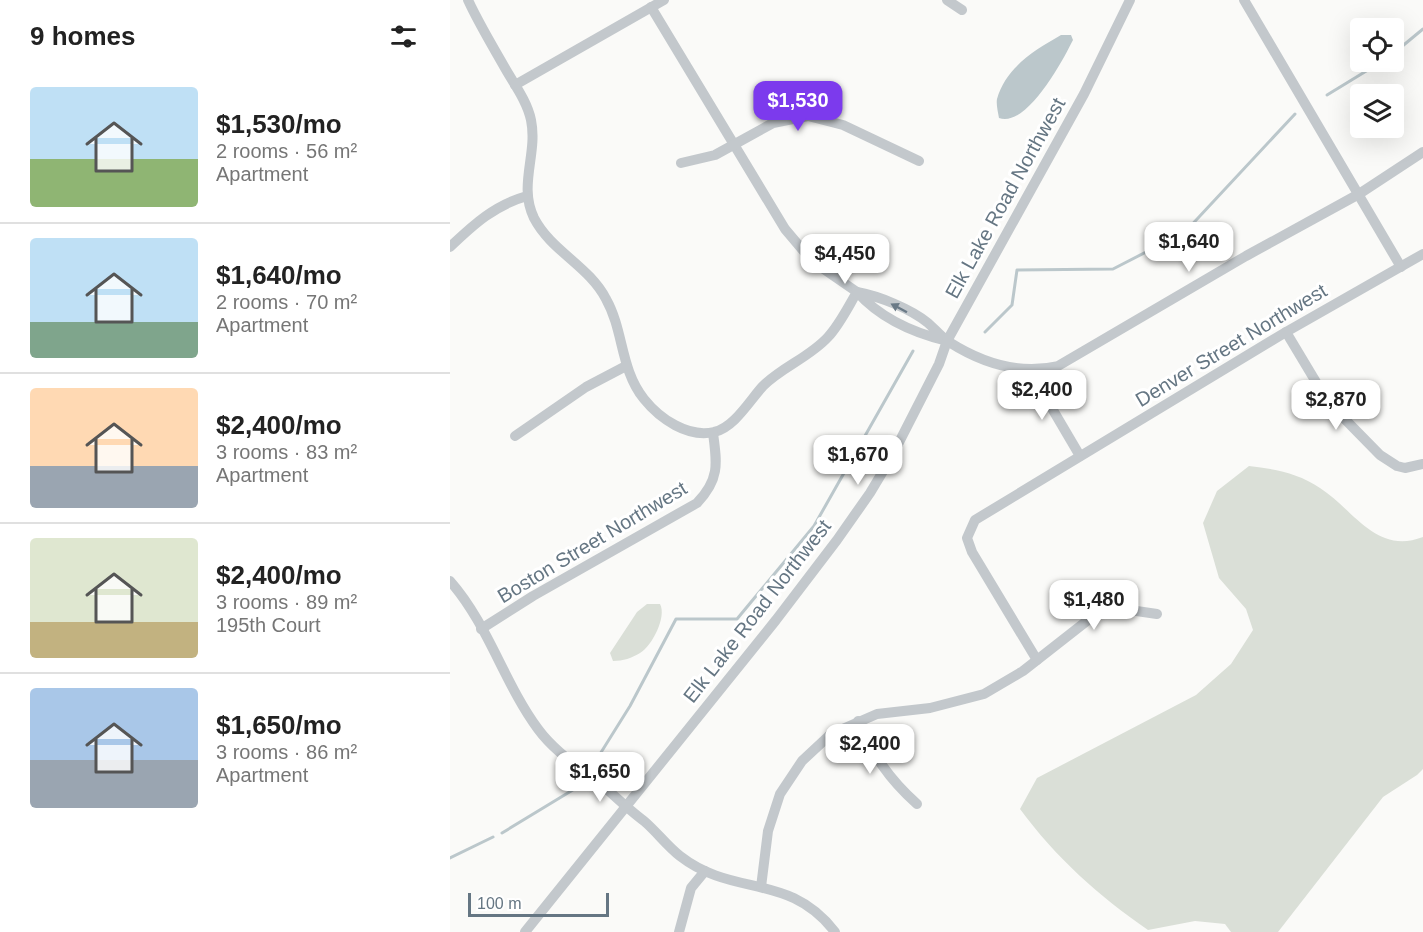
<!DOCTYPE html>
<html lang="en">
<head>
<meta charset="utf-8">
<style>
	:root { --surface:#fff; --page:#f6f6f6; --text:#222; --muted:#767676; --line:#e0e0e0; --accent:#7c3aed }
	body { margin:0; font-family:Helvetica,sans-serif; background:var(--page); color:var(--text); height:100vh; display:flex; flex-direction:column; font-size:22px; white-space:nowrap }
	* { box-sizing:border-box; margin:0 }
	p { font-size:20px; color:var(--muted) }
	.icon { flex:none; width:33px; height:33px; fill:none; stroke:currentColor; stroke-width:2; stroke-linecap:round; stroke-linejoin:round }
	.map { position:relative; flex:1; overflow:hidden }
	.sheet { display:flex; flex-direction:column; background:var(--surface); width:450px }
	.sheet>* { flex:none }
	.buttons { position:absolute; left:900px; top:18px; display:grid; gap:12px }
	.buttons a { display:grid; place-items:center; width:54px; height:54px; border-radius:6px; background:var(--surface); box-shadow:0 6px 24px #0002; font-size:30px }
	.scale { position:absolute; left:18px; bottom:15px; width:141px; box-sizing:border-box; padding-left:6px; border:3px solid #657683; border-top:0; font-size:16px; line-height:21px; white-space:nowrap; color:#657683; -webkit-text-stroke:4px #fff; paint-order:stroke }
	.price { position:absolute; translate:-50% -51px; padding:0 14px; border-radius:12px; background:#fff; color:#222; font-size:20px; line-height:39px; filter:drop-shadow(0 2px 3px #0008) }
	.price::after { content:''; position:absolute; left:50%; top:36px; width:18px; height:14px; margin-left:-9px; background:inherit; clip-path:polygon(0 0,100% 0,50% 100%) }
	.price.selected { background:var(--accent); color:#fff }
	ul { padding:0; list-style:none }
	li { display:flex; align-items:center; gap:18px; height:150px; padding:0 30px }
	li+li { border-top:2px solid var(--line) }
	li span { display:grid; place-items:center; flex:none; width:168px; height:120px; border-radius:6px; color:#555 }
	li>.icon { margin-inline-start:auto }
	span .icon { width:72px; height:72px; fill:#fffc; stroke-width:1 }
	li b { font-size:26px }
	h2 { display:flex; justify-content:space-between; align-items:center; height:72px; padding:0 30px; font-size:26px }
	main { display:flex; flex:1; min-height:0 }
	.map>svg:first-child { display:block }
</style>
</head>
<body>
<main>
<section class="sheet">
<h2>9 homes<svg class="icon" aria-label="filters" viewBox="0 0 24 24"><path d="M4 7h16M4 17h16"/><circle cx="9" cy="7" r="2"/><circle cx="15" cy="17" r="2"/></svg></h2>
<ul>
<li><span style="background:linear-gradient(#bfe0f5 60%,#8fb573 0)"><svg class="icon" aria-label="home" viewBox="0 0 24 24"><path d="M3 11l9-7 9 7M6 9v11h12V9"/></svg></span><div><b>$1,530/mo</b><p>2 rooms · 56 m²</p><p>Apartment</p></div></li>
<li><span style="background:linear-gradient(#bfe0f5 70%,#7fa58c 0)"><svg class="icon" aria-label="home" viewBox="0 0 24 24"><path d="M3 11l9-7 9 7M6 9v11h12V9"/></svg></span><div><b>$1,640/mo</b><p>2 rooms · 70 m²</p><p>Apartment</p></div></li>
<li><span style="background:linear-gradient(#ffd9b3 65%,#9aa5b1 0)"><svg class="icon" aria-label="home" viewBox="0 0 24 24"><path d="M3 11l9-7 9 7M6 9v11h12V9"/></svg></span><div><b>$2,400/mo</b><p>3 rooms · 83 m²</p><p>Apartment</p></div></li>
<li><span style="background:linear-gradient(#dfe7d0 70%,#c2b280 0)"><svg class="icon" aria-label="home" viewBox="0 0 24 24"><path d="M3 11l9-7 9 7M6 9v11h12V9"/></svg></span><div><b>$2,400/mo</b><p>3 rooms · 89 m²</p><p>195th Court</p></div></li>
<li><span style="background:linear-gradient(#a9c7e8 60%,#9aa5b1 0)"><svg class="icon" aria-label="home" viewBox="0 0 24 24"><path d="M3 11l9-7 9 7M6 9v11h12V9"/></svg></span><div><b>$1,650/mo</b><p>3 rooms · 86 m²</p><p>Apartment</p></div></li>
</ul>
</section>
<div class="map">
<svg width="973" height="932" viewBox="0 0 973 932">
	<rect width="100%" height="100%" fill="#fafaf8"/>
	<!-- green -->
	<g fill="#dadfd7">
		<path d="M799,466C825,469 848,473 870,488C904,510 926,555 973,537V769L967,775L933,797L828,932H781L775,924L745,921L698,930C649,896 606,858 570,809L587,778L746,695L781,664L803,630L796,609L769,578L753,523L767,491Z"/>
		<path d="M197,604H210C217,617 202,646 190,653C182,658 173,661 163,661L160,653L187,612Z"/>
	</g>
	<!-- water -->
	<path fill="#bbc7cb" d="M611,35H621L623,40C613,60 577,128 549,118C548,112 546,104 547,99C556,67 585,50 611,35Z"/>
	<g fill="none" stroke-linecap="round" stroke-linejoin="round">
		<!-- stream -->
		<g stroke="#bbc7cb" stroke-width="3">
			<path d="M944,53L973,29"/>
			<path d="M877,95L931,62"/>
			<path d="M535,332L562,305L567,270L663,269L735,232L845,114"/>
			<path d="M145,762L180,706L226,619H287L364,526L463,351"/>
			<path d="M52,833L126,788"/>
			<path d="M0,858L43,837"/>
		</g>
		<!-- minor -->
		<g stroke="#c3c8cc" stroke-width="10">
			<path d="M18,0C29,24 42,45 55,68C64,84 77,101 81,120C88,154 68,185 84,218C101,251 139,266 156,299C174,331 170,369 194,399C210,419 238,438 264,432C284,428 300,400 313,386C332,367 360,357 378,337C390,324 398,307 407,292L362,261L335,229L201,7"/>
			<path d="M497,0L512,10"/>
			<path d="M794,0L951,267"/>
			<path d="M65,85L214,0"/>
			<path d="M231,163L265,155L323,123L358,116L393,125L469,161"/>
			<path d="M0,247C24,224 45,205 77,196"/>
			<path d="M836,332L878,402L930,455L947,466L955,468L973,464"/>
			<path d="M497,341C464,333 430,318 407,292C429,296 461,309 478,323C485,329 491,337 499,342C532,363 569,375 608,366L796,256L909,194L973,152"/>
			<path d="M580,371L630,456"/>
			<path d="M65,436L136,387L176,366"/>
			<path d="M0,581C38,624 54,683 88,729C107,755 136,771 160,792C171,802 182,812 194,821C207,832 217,846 230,856C284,898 339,872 385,932"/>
			<path d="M31,629L83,596L247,503C270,479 267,463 263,433"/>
			<path d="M587,660L522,552L517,538L525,520L836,332L973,254"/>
			<path d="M408,721C424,756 438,778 467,804"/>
			<path d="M311,887L318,831L330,794L352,761L381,734L427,714L480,708L534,694L573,671L647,613L666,608L707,614"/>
			<path d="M75,932L326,620L387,540L420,493L441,458L489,364L497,341L634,94L680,0"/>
			<path d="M229,932L241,888L255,871"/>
		</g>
	</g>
	<!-- one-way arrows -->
	<defs><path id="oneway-solid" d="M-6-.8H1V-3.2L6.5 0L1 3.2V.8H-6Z" transform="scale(1.5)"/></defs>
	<use fill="#6a7a87" href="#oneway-solid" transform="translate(449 308) rotate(-152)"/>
	<g text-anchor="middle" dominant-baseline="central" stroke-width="6" stroke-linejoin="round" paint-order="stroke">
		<!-- street labels -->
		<g font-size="20" fill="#657683" stroke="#fff">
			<text transform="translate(555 198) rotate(-61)">Elk Lake Road Northwest</text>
			<text transform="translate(781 345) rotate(-31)">Denver Street Northwest</text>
			<text transform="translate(142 542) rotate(-31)">Boston Street Northwest</text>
			<text transform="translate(307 611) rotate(-52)">Elk Lake Road Northwest</text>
		</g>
	</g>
</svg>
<div class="buttons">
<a><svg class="icon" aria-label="locate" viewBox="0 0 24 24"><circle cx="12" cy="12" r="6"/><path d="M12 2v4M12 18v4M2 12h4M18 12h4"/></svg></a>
<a><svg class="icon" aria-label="layers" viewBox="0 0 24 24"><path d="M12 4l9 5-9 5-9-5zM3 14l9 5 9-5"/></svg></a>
</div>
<div class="scale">100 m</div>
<b class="price selected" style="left:348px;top:132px">$1,530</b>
<b class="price" style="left:739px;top:273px">$1,640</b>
<b class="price" style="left:395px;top:285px">$4,450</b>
<b class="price" style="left:592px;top:421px">$2,400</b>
<b class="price" style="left:886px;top:431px">$2,870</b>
<b class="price" style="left:408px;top:486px">$1,670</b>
<b class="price" style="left:644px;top:631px">$1,480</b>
<b class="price" style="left:420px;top:775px">$2,400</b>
<b class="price" style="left:150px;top:803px">$1,650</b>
</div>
</main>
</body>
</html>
